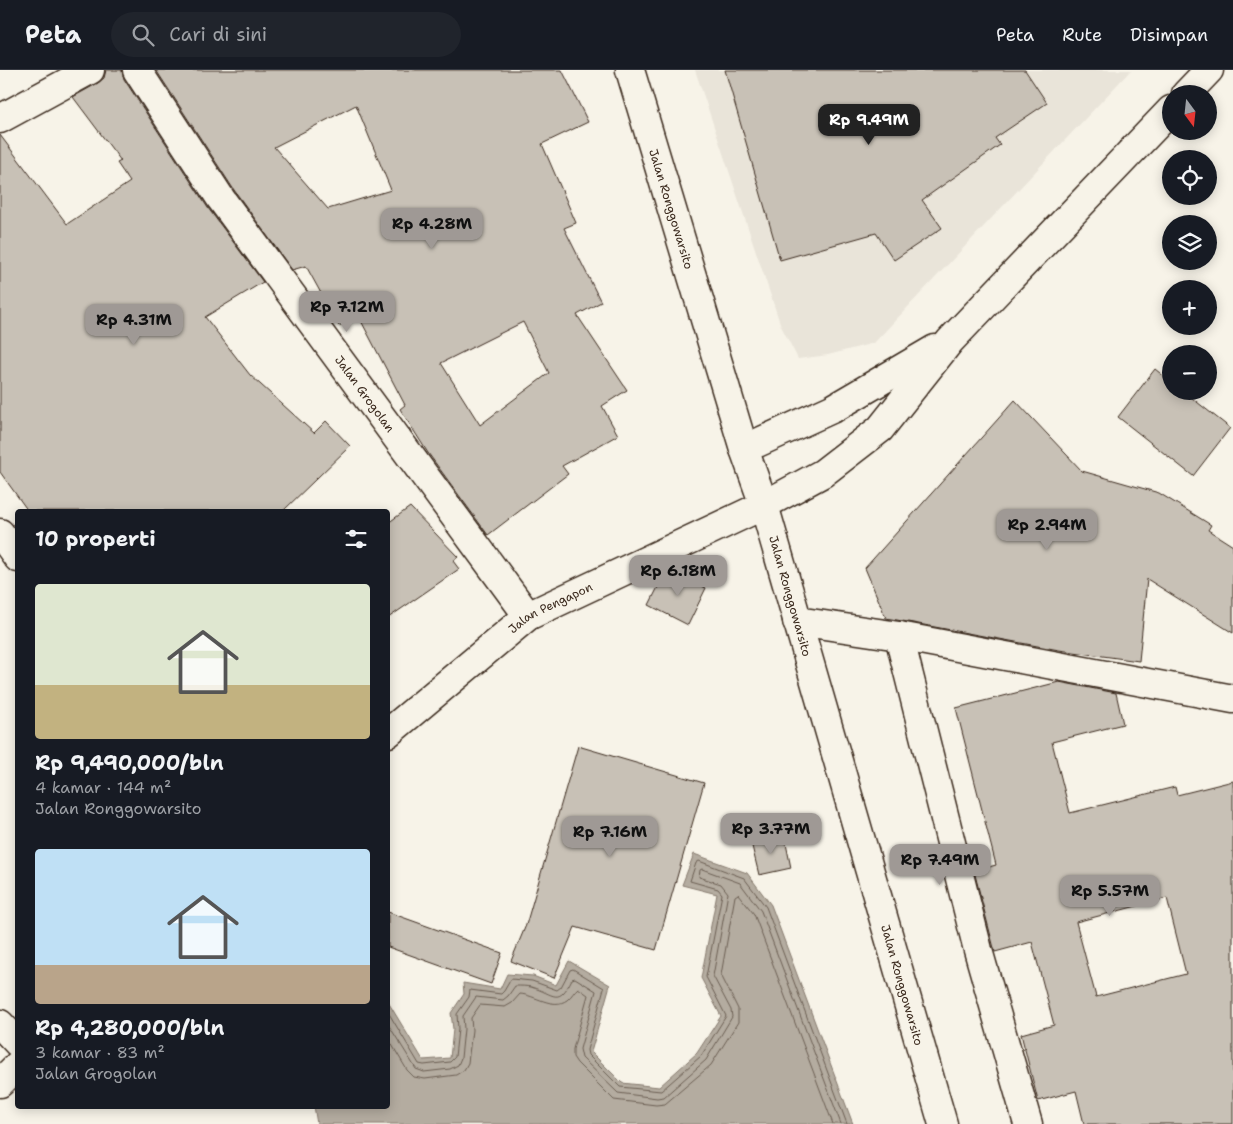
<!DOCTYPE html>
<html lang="id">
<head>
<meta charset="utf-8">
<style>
	:root { --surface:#171b24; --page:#20242c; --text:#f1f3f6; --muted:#9ea1a6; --line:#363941; --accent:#9f9995 }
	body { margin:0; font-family:"Shantell Sans",sans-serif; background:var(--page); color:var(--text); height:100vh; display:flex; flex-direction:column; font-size:19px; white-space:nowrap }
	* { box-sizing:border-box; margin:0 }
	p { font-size:16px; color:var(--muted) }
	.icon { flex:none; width:28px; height:28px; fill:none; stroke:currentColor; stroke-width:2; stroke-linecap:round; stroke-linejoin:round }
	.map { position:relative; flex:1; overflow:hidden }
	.drawer { position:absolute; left:15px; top:439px; width:375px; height:600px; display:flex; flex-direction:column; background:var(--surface); border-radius:5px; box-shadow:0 2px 12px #0003 }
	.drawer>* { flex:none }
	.needle { width:32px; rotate:165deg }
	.tools { position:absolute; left:1162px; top:15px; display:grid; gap:10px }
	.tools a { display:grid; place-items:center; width:55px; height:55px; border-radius:50%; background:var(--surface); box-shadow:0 2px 12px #0003; font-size:25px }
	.price { position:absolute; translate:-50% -42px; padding:0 11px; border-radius:10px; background:var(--accent); color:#111; font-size:16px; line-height:32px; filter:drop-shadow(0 1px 2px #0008) }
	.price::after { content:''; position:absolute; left:50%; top:30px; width:15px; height:11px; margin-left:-8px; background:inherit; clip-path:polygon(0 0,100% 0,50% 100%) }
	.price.selected { background:#222; color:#fff }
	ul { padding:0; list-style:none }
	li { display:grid; align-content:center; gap:10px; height:265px; padding:0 20px }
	li span { display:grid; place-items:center; height:155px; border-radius:5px; color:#555 }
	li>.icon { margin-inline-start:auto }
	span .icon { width:90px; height:90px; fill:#fffc; stroke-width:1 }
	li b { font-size:21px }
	h2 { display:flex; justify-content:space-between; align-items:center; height:60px; padding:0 20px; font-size:21px }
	header { display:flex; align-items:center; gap:30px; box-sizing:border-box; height:70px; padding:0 25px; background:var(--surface); border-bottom:1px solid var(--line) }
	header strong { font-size:24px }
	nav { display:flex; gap:28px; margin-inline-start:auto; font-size:18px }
	.search { width:350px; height:45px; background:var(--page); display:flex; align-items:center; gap:12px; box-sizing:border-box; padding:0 18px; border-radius:28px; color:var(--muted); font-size:19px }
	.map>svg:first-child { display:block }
</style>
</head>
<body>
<header>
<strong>Peta</strong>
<div class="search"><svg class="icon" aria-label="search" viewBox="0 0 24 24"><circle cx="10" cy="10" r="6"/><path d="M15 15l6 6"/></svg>Cari di sini</div>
<nav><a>Peta</a><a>Rute</a><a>Disimpan</a></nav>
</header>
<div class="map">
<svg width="1233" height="1054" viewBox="0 0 1233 1054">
	<rect width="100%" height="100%" fill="#f7f3e8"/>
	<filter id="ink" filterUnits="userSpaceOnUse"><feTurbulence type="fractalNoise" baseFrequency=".02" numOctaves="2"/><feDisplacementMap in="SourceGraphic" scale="10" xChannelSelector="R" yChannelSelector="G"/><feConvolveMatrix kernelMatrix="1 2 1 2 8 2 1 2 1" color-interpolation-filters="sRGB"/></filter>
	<g filter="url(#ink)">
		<!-- built -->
		<path fill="#e9e4d9" d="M695,0H1131L874,273L828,285L798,289L781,256Z"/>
		<!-- water -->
		<path fill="#b4aca0" stroke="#84786c" d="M694,784L747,803L771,835L853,1054H317L314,1036H388V932L423,990L450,988L453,959L451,943L464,924L463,913L500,919L507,904L533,906L556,915L569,891L610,915L591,982L622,1013L659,1017L697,983L721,946L701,908L717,824L682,815Z"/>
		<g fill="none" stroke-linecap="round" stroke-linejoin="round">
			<!-- shore -->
			<g stroke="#6b5e52" stroke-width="1">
				<path d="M388,942L419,994L424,995L450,992L455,987L458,959L457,944L469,927L470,920L501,924L504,921L511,909L532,911L557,920L561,917L570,900L573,899L604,918L587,980L588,985L620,1017L661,1021L701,986L726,946L706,907L722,824L718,819L690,811L696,793L699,791L744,808L766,837L847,1054"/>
				<path d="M388,954L416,999L424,1002L450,999L458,995L461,988L464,959L463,946L476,927L503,930L508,926L515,916C521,916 526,916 531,917C555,924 558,937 572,909L575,908L596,921L580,979L582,988L618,1023L657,1028L664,1027L706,990L732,947L731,940L713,906L728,823L721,814L699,807L700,800L702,799L740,813L761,841L841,1054"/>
				<path d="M388,968L407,1000L414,1007L425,1009L456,1005L464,1000L468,993L472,960L471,948L480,935L505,937L512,933L520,924C535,925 553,940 567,930C572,926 574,921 578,918L588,925L573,979V987L577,993L614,1030L656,1035L665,1034L711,995L738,952V939L721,905L735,826L738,824L754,844L833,1054"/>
			</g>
		</g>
		<!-- building -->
		<g fill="#c8c1b6" stroke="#3b2a1e" fill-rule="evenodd">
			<path d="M106,0H122L124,9L208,138L263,212L205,247L250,305L314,363L326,351L350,376L283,441H28L0,402V65L67,154L130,112L117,93L121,91L73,27L98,13L104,8Z"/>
			<path d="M156,0H562L588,52L542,74L576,153L564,158L601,232L577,245L627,320L602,336L618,365L562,396L568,404L488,465L428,383L400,339L405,335L358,245L339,256L306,196L292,200L234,120ZM356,35L391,120L328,139L274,77ZM523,252L549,303L480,355L441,293Z"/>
			<path d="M725,0H1025L1047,33L995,68L1000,75L922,130L942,158L894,190L876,163L780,190Z"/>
			<path d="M1155,299L1171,312V321H1183L1230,358L1193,406L1118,347Z"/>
			<path d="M1015,330L1082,401L1159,423L1211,455L1208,460L1233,476V563L1147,509L1139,591L1059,580L886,548L865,498Z"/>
			<path d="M410,437L458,487L453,491L459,499L388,548V453Z"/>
			<path d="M667,499L706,518L688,555L649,535Z"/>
			<path d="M1059,612L1116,623L1123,654L1052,672L1070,743L1175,717L1177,725L1233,711V1054H1084L1076,1021L1038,1031L1021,964L1054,955L1032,872L995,882L974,801L996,795L956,638ZM1167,828L1186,904L1096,927L1076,852Z"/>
			<path d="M578,676L704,713L656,880L575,857L554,908L511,891L526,855Z"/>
			<path d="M784,764L791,798L759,805L751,772Z"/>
			<path d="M388,842L502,883L491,914L388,877Z"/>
		</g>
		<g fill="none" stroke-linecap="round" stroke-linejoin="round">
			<defs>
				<g id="minor">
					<path id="s1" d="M137,0L221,129L528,546"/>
					<path d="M0,49L90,0"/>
					<path d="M0,463L18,488"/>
					<path d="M797,551L899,566L1233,629"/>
					<path d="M899,566L978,880L1028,1054"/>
					<path d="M0,954L18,973"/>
				</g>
				<g id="primary">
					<path d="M1186,24L1209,0"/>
					<path d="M744,379L834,338L935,279"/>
					<path d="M943,1054L764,435L823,403L880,359L950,271L1171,40"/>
				</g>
				<g id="trunk">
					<path id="s2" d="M388,663L528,546L764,435L744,379L630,0"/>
					<path d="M0,1013L18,995"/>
				</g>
			</defs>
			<!-- minor casing -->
			<use href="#minor" stroke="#3b2a1e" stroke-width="31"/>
			<!-- primary casing -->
			<use href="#primary" stroke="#3b2a1e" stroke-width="31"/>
			<!-- trunk casing -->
			<use href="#trunk" stroke="#3b2a1e" stroke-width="31"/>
			<!-- minor -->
			<use href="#minor" stroke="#f7f3e8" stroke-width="28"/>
			<!-- primary -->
			<use href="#primary" stroke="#f7f3e8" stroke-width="28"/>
			<!-- trunk -->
			<use href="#trunk" stroke="#f7f3e8" stroke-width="28"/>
		</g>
	</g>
	<g text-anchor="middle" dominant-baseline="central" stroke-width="4.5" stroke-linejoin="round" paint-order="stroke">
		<!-- street labels -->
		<g font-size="12" fill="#3b2a1e" stroke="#f7f3e8">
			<text transform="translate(671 139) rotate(73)">Jalan Ronggowarsito</text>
			<text stroke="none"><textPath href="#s1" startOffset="396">Jalan Grogolan</textPath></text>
			<text transform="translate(790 526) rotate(74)">Jalan Ronggowarsito</text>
			<text stroke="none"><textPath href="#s2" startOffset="206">Jalan Pengapon</textPath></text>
			<text transform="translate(902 915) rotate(74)">Jalan Ronggowarsito</text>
		</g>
	</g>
</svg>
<div class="tools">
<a><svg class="needle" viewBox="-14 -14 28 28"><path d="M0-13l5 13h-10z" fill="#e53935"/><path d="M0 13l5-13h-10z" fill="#9ea1a6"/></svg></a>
<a><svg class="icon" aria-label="locate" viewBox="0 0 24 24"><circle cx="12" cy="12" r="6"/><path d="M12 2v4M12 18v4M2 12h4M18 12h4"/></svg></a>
<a><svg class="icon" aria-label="layers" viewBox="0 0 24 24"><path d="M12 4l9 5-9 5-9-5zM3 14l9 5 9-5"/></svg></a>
<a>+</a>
<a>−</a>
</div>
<b class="price selected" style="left:869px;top:76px">Rp 9.49M</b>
<b class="price" style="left:432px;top:180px">Rp 4.28M</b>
<b class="price" style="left:347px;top:263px">Rp 7.12M</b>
<b class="price" style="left:134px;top:276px">Rp 4.31M</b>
<b class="price" style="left:1047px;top:481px">Rp 2.94M</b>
<b class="price" style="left:678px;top:527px">Rp 6.18M</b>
<b class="price" style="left:771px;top:785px">Rp 3.77M</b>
<b class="price" style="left:610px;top:788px">Rp 7.16M</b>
<b class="price" style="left:940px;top:816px">Rp 7.49M</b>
<b class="price" style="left:1110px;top:847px">Rp 5.57M</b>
<section class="drawer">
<h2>10 properti<svg class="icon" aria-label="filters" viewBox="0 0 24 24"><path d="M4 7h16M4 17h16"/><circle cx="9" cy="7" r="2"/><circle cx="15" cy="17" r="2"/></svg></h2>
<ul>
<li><span style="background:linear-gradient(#dfe7d0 65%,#c2b280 0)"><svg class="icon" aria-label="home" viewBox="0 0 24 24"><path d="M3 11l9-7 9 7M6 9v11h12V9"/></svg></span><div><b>Rp 9,490,000/bln</b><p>4 kamar · 144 m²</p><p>Jalan Ronggowarsito</p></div></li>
<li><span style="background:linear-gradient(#bfe0f5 75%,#b9a48a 0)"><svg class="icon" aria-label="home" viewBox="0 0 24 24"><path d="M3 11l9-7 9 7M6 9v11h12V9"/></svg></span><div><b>Rp 4,280,000/bln</b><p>3 kamar · 83 m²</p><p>Jalan Grogolan</p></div></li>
</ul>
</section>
</div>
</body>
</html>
